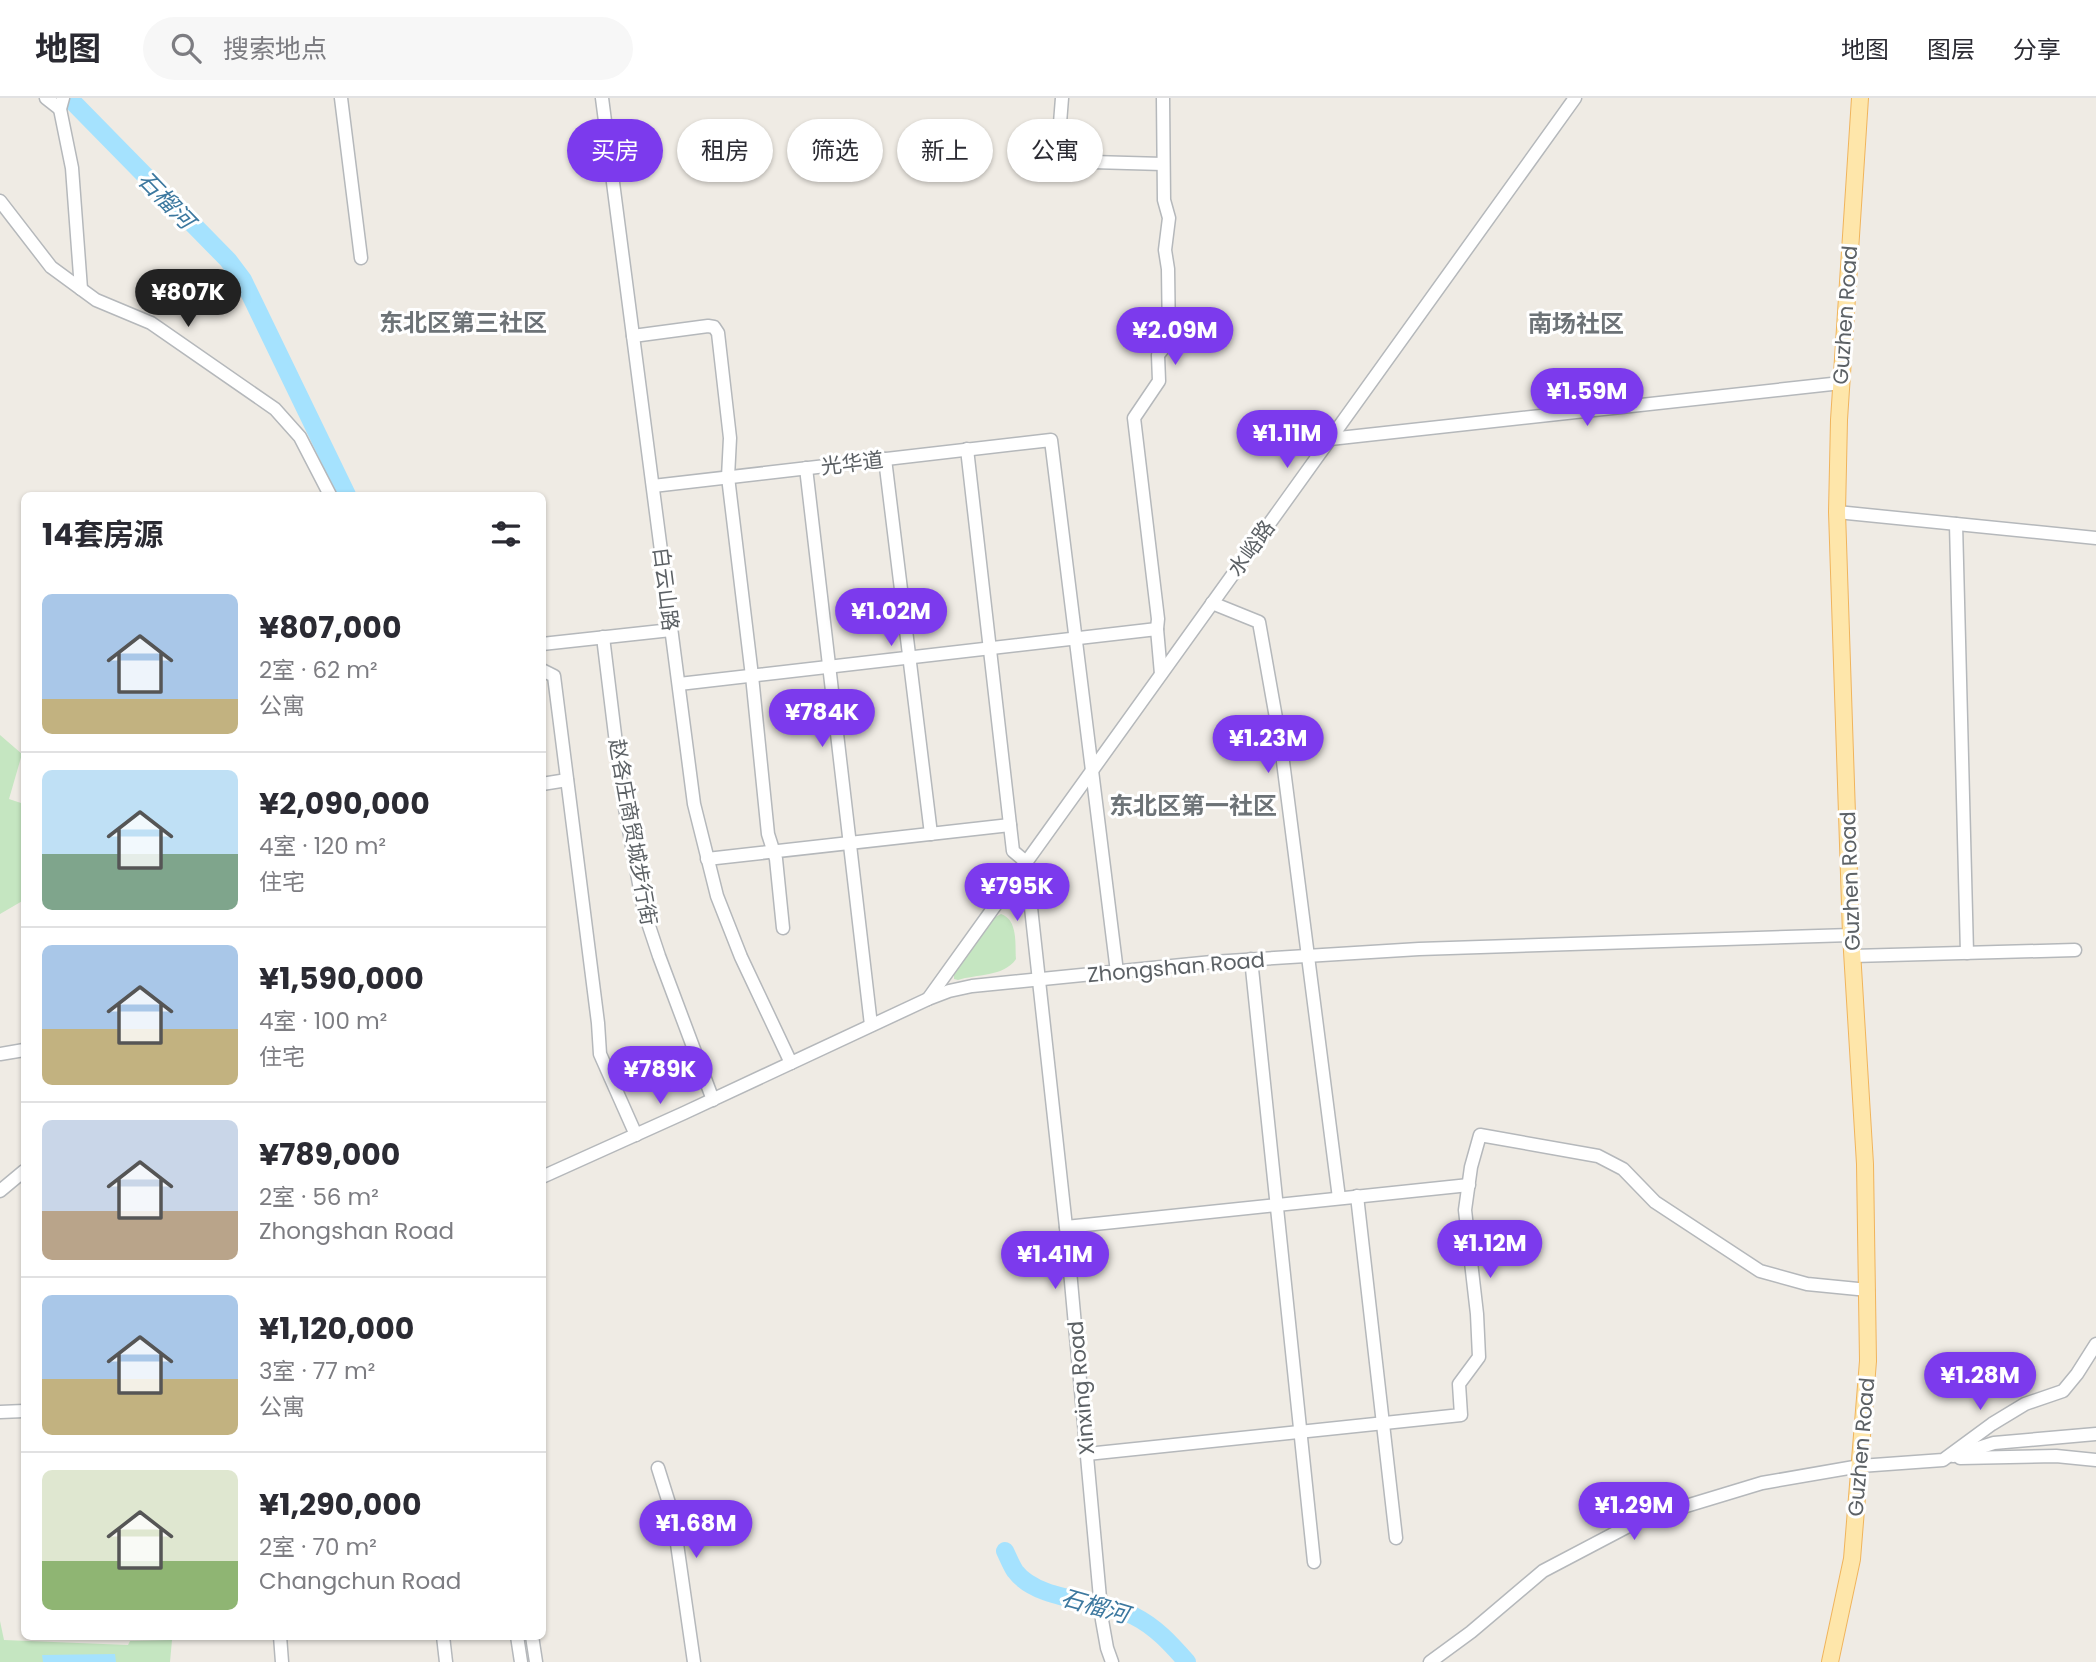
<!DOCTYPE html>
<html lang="zh">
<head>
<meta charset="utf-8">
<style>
	:root { --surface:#fff; --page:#f7f7f7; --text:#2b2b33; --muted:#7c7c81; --line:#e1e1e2; --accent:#7c3aed }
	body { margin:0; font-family:Poppins,"Noto Sans SC",sans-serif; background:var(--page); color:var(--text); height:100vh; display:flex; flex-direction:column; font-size:26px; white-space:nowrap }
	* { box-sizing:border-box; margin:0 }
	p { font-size:23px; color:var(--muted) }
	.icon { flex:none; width:38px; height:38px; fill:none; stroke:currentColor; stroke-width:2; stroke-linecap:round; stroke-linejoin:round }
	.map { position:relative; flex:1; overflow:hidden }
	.sheet { position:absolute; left:21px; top:394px; width:525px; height:1148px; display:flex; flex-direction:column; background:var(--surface); border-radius:10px; box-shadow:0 2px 5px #0004 }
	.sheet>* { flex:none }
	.top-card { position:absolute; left:567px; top:21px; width:665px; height:63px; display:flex; gap:14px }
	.price { position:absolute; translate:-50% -60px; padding:0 16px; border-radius:24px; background:var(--accent); color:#fff; font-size:23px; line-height:46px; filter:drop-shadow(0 2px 4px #0008) }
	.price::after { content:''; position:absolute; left:50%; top:42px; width:21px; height:16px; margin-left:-10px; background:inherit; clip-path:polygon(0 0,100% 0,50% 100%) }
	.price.on { background:#222; color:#fff }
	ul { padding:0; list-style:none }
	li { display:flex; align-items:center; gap:21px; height:175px; padding:0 21px }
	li+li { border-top:2px solid var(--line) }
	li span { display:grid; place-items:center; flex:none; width:196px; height:140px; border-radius:10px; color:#555 }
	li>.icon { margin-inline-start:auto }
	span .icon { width:84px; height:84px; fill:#fffc; stroke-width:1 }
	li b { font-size:30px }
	h2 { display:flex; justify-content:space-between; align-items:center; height:84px; padding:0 21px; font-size:30px }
	.chip { padding:0 24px; border-radius:32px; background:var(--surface); box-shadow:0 2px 5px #0004; font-size:24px; line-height:63px }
	.chip.on { background:var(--accent); color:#fff }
	header { display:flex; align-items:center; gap:42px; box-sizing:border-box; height:98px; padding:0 35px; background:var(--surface); border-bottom:2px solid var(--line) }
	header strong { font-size:33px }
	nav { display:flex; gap:38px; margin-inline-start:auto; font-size:24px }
	.search { width:490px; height:63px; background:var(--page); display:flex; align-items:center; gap:18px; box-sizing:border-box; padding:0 24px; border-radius:38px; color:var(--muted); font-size:26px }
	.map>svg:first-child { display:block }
</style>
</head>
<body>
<header>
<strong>地图</strong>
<div class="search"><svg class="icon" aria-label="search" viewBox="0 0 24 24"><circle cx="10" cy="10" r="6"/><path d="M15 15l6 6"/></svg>搜索地点</div>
<nav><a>地图</a><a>图层</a><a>分享</a></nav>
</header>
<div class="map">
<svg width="2096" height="1564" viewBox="0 0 2096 1564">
	<rect width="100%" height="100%" fill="#efebe4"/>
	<!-- green -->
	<g fill="#c5e6c1">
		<path d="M0,637L22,656L9,701L24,706V802L0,816Z"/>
		<path d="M1001,816C1018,822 1015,845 1016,861C1004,879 976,876 958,882L954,881V874L990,822Z"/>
		<path d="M0,1523L4,1542L128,1547L130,1543L172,1542L170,1564H0Z"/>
	</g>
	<!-- water -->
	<path fill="#a5e2fe" d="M115,1556L116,1564H43L42,1557Z"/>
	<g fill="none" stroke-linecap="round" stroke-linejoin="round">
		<!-- river -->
		<g stroke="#a5e2fe" stroke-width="18">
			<path d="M69,0L228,162L243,182L347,397"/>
			<path d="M1005,1453C1008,1459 1011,1467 1015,1473C1038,1504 1101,1501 1134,1518C1156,1529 1171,1546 1187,1564"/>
		</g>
		<defs>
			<g id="minor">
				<path d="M46,0L60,11"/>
				<path d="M63,0L60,11L72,70L81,191"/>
				<path d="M341,0L361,160"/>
				<path d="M602,0L694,706L717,798L741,859L791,965"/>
				<path d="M1062,0L1057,63L1163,66"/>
				<path d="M0,103L51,169L96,202L151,225L275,311L300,339L330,397"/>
				<path d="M633,238L708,228L714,229L718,235L730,340L728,379L752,578L768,736L776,761L783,830"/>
				<path d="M1330,341L1841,285"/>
				<path d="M967,351L1013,753L1026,764"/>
				<path d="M885,361L931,736"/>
				<path d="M806,370L871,927"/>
				<path d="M653,388L1051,342L1117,874"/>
				<path d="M1837,414L2096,440"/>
				<path d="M1956,426L1967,855"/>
				<path d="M1212,505L1259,524L1281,648L1339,1100"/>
				<path d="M1157,531L1158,521L1134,320L1159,283L1158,257L1169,243L1168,171L1165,152L1169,120L1164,102L1163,0"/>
				<path d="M603,539L622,694L644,813L659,858L713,1002"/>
				<path d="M542,546L671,532"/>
				<path d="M542,572L554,578L598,925L600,956L636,1037"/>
				<path d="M679,586L1157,531L1161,576"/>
				<path d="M542,686L567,682"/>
				<path d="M707,761L1010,727"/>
				<path d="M1026,764L1066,1129L1102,1522L1107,1550L1112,1564"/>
				<path d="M1853,858L2075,852"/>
				<path d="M1251,861L1314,1464"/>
				<path d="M928,901L1575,0"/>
				<path d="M0,956L24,952"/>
				<path d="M542,1079L684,1015L928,901L949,893L972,888L1212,864L1419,851L1851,837"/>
				<path d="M0,1093L24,1073"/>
				<path d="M1357,1098L1396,1440"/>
				<path d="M1066,1129L1469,1087"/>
				<path d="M0,1314L24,1313"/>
				<path d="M1087,1356L1461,1317L1459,1286L1479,1259L1477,1216L1465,1112L1471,1069L1480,1037L1598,1058L1623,1071L1655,1104L1760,1173L1807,1186L1868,1192"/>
				<path d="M1953,1358L1994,1345L2096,1336"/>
				<path d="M1960,1360L2056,1358L2096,1362"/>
				<path d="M658,1370L673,1418L694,1564"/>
				<path d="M280,1538L282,1564"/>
				<path d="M443,1538L446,1564"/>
				<path d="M517,1538L521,1564"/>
				<path d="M532,1538L536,1564"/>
				<path d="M1430,1564L1471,1534L1543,1473L1640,1422L1762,1385L1860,1368L1943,1362L1992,1326L2025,1306L2063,1293L2077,1276L2096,1246"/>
			</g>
			<path id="major" d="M1830,1564L1852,1461L1868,1263L1865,1066L1851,837L1837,414L1839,322L1860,0"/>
		</defs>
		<!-- minor casing -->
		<use href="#minor" stroke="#b5b8bb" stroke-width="15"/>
		<!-- major casing -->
		<use href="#major" stroke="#f0b45c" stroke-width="18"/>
		<!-- minor -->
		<use href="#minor" stroke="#fff" stroke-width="12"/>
		<!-- major -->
		<use href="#major" stroke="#fee6aa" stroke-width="16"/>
	</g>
	<g text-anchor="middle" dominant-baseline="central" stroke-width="6" stroke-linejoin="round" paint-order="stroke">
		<!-- street labels -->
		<g font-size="21" fill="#5c6165" stroke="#fff">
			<text transform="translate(1845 217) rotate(-86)">Guzhen Road</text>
			<text transform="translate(852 365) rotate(-7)">光华道</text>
			<text transform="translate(1251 450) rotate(-54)">水峪路</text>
			<text transform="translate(666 491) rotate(83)">白云山路</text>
			<text transform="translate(633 734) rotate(80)">赵各庄商贸城步行街</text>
			<text transform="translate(1850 783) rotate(-92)">Guzhen Road</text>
			<text transform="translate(1176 869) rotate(-5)">Zhongshan Road</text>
			<text transform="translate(1081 1290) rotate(-95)">Xinxing Road</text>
			<text transform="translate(1861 1349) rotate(-85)">Guzhen Road</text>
		</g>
		<!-- water labels -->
		<g font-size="23" font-style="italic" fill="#3c789f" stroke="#fff">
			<text transform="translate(166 102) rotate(46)">石榴河</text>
			<text transform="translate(1095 1508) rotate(16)">石榴河</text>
		</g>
		<!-- quarter labels -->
		<g font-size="24" font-weight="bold" fill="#6d7377" stroke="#fff">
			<text x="463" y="224">东北区第三社区</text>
			<text x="1576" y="225">南场社区</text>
			<text x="1193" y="707">东北区第一社区</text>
		</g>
	</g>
</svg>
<b class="price on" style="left:188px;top:231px">¥807K</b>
<b class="price" style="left:1175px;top:269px">¥2.09M</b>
<b class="price" style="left:1587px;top:330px">¥1.59M</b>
<b class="price" style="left:1287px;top:372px">¥1.11M</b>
<b class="price" style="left:891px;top:550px">¥1.02M</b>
<b class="price" style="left:822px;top:651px">¥784K</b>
<b class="price" style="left:1268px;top:677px">¥1.23M</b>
<b class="price" style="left:1017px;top:825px">¥795K</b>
<b class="price" style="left:660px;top:1008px">¥789K</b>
<b class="price" style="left:1490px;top:1182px">¥1.12M</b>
<b class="price" style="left:1055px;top:1193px">¥1.41M</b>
<b class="price" style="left:1980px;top:1314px">¥1.28M</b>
<b class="price" style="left:1634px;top:1444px">¥1.29M</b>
<b class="price" style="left:696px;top:1462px">¥1.68M</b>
<div class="top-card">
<a class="chip on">买房</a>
<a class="chip">租房</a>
<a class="chip">筛选</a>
<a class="chip">新上</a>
<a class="chip">公寓</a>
</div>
<section class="sheet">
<h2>14套房源<svg class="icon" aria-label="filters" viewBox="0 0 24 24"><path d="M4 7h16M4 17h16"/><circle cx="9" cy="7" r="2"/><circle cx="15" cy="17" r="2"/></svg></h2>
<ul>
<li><span style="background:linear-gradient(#a9c7e8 75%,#c2b280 0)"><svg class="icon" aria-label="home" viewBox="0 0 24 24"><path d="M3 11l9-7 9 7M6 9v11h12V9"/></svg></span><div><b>¥807,000</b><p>2室 · 62 m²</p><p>公寓</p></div></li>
<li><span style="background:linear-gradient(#bfe0f5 60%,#7fa58c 0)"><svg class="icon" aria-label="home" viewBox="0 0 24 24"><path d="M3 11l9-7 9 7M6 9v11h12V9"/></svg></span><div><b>¥2,090,000</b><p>4室 · 120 m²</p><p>住宅</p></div></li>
<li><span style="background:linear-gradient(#a9c7e8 60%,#c2b280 0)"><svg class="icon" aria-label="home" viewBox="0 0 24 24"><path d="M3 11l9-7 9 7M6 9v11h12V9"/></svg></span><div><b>¥1,590,000</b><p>4室 · 100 m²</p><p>住宅</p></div></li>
<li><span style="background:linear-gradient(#c9d6e8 65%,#b9a48a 0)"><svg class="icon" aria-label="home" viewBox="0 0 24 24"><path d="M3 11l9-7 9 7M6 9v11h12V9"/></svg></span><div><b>¥789,000</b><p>2室 · 56 m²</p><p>Zhongshan Road</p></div></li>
<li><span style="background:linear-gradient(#a9c7e8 60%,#c2b280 0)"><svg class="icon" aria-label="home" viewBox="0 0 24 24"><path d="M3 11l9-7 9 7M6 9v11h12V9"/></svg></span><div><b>¥1,120,000</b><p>3室 · 77 m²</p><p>公寓</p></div></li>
<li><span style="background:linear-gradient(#dfe7d0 65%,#8fb573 0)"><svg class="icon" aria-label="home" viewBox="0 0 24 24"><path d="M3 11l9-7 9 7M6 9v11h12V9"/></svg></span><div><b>¥1,290,000</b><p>2室 · 70 m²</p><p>Changchun Road</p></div></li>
</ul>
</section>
</div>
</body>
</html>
